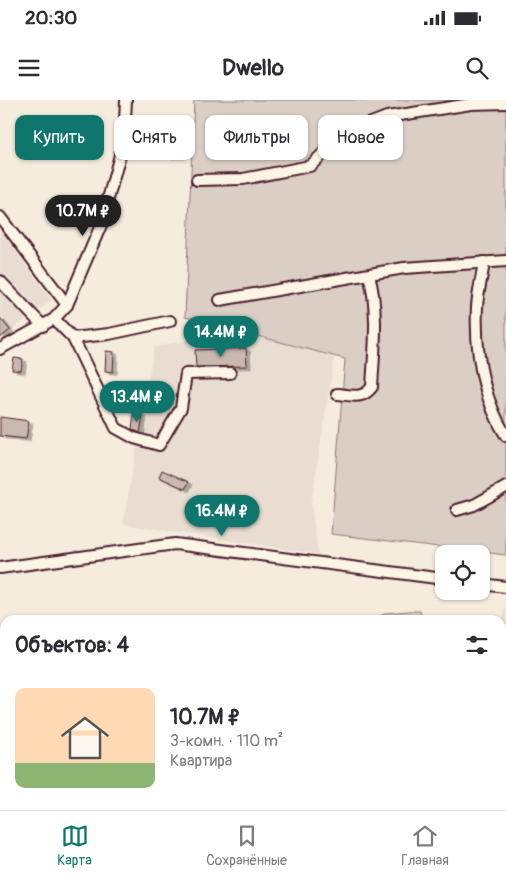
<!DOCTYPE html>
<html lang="ru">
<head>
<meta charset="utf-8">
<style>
	:root { --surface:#fff; --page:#f7f7f7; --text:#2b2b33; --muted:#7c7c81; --line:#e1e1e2; --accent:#0f766e }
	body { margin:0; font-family:Pangolin,sans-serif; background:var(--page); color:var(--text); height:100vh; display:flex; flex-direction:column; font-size:19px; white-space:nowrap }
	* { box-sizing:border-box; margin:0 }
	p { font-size:16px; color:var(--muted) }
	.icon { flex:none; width:28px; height:28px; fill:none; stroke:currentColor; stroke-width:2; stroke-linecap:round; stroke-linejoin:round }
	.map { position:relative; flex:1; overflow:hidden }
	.side { position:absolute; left:0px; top:515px; width:506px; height:195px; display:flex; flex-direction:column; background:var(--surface); border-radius:15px 15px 0 0; box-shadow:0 1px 4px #0004 }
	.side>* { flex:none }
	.guide { position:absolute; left:15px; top:15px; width:476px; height:45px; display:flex; gap:10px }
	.buttons { position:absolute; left:435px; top:445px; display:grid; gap:10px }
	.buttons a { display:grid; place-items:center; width:55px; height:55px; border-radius:10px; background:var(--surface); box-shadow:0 1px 4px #0004; font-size:25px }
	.price { position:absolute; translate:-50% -42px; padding:0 11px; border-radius:18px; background:var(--accent); color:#fff; font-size:16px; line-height:32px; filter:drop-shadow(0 1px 2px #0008) }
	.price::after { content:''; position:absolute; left:50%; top:30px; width:15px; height:11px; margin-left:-8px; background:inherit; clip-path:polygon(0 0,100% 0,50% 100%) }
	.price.active { background:#222; color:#fff }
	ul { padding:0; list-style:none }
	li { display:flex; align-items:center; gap:15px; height:125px; padding:0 15px }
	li+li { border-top:1px solid var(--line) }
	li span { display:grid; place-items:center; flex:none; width:140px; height:100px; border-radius:10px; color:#555 }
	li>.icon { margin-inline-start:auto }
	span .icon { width:60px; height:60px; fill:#fffc; stroke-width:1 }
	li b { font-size:21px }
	h2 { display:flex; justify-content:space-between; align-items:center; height:60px; padding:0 15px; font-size:21px }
	.pill { padding:0 18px; border-radius:10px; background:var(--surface); box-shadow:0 1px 4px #0004; font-size:18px; line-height:45px }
	.pill.active { background:var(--accent); color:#fff }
	.status { display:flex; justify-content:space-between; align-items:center; height:35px; padding:0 25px; background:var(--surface); direction:ltr }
	.status svg { height:14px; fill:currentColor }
	header { display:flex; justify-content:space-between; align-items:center; height:65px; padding:0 15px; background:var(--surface); font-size:22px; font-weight:800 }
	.tabs { display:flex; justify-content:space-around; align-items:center; height:70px; border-top:1px solid var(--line); background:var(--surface); font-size:14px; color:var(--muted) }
	.tabs a { display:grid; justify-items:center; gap:2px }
	.tabs .active { color:var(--accent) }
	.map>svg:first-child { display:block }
</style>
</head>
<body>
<div class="status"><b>20:30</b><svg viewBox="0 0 49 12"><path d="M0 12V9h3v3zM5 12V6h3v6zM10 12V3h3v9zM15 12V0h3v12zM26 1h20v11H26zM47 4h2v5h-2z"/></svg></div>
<header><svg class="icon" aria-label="menu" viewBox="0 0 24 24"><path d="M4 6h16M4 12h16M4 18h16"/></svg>Dwello<svg class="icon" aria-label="search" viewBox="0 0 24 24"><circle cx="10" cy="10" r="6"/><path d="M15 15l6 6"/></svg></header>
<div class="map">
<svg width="506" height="710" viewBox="0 0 506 710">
	<defs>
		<filter id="shadow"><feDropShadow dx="4" dy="2.5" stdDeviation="0" flood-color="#0004"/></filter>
	</defs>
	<rect width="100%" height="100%" fill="#f5ecde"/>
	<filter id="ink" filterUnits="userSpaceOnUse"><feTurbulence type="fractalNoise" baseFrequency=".02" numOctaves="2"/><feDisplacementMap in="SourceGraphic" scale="10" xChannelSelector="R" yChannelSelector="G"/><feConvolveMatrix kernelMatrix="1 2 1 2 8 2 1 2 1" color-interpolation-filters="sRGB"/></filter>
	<g filter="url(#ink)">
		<!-- built -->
		<g fill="#e8ddd0">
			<path d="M0,130L52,200L0,239Z"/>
			<path d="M207,236H338L311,403L318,454L123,424L154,247Z"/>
			<path d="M506,503V710H468L469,705H501V529Z"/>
		</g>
		<!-- green -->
		<g fill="#dbcec4" stroke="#927678">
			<path d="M194,0H506V455L331,434L345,259L185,217Z"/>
			<path d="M409,511H420L422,520H373L386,513Z"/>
		</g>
		<!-- building -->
		<g fill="#cab9b1" stroke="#4a1f2b" filter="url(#shadow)">
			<path d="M169,34L182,35L181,56H167Z"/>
			<path d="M0,218L10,230L0,238Z"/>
			<path d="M246,248L247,266L196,267L195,250Z"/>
			<path d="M106,251L114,252L113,272L105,271Z"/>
			<path d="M14,258L23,259L21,271L12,270Z"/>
			<path d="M134,314L143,315L140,333L132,329Z"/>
			<path d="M0,317L29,321L26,339L0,336Z"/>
			<path d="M162,370L189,382L185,389L159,377Z"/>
		</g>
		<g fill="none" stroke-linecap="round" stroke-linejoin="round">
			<defs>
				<g id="minor">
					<path d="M197,80L243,79L310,66L345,33L387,17L471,4L506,3"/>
					<path d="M0,117L67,205"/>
					<path d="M484,162C482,177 478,192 477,207C475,252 483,298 506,336"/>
					<path d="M0,181L43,226"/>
					<path d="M220,200L404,168L506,161"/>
					<path d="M54,219L73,238L116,328L134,338L159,345L181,308L186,274L230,273"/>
					<path d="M73,238L109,234L170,221"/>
					<path d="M0,249L54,219L67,205L101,125L124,40L126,0"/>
					<path d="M337,294C352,295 362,300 372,287C374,250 379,211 369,175"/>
					<path d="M457,410L474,405L506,387"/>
					<path d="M0,468L175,444L444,479"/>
					<path d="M481,484L506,487"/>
					<path d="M501,616L506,590"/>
					<path d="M0,686H5"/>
					<path d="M157,705L161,710"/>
					<path d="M192,705L242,710"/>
					<path d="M290,710L309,705"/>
					<path d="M485,710V705"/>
				</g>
			</defs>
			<!-- minor casing -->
			<use href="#minor" stroke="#4a1f2b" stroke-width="14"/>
			<!-- minor -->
			<use href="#minor" stroke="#fcf5e5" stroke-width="10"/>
		</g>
	</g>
</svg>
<div class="buttons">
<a><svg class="icon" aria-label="locate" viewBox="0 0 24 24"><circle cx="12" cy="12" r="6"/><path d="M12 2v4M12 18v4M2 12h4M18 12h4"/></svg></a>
</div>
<b class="price active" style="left:83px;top:137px">10.7M ₽</b>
<b class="price" style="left:221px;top:258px">14.4M ₽</b>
<b class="price" style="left:137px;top:323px">13.4M ₽</b>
<b class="price" style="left:222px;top:437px">16.4M ₽</b>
<div class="guide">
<a class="pill active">Купить</a>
<a class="pill">Снять</a>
<a class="pill">Фильтры</a>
<a class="pill">Новое</a>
</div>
<section class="side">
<h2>Объектов: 4<svg class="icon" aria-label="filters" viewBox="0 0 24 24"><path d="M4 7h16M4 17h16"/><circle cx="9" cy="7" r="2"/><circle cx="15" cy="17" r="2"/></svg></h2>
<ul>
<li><span style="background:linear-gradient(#ffd9b3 75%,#8fb573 0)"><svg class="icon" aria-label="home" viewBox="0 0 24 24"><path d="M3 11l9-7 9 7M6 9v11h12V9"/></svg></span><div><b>10.7M ₽</b><p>3-комн. · 110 m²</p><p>Квартира</p></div></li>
</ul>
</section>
</div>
<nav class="tabs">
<a class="active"><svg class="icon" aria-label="map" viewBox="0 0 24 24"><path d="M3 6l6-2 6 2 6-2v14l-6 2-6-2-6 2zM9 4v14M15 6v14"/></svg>Карта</a>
<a><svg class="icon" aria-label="saved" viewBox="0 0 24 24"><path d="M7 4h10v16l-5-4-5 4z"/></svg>Сохранённые</a>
<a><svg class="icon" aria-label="home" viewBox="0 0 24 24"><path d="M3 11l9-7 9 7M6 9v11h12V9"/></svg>Главная</a>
</nav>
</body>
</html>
